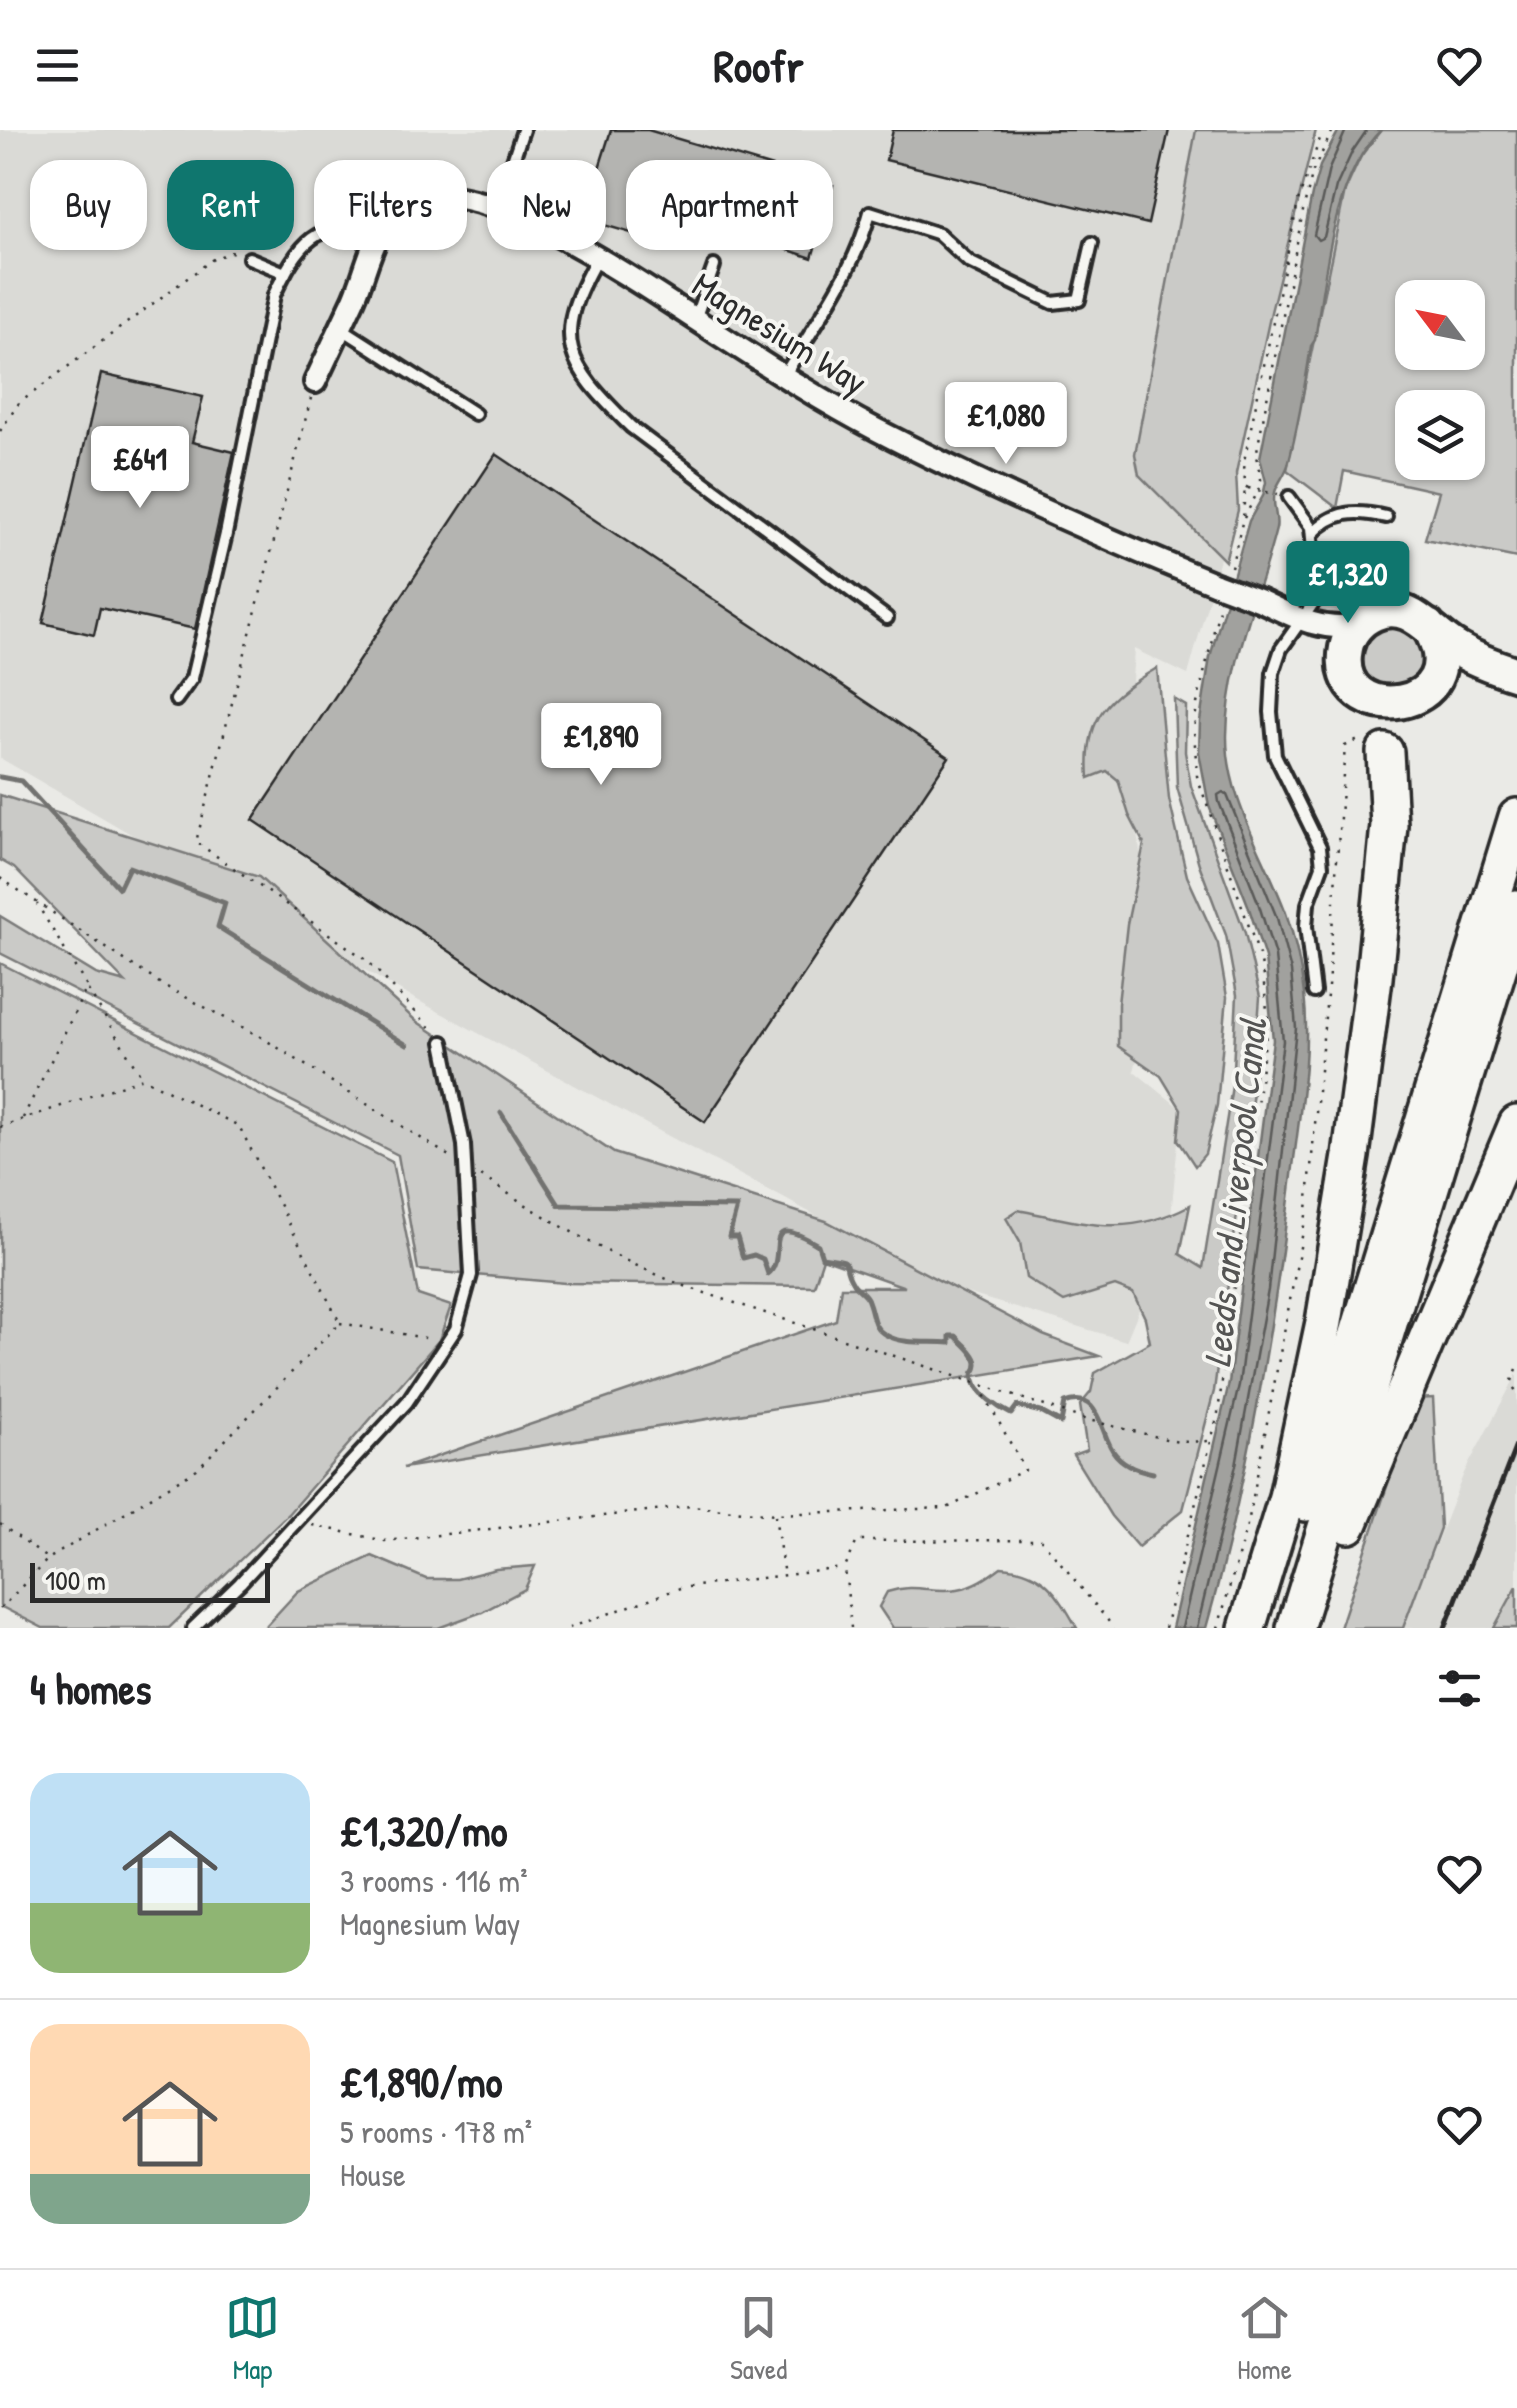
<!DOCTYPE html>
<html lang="en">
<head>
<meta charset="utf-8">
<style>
	:root { --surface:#fff; --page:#f2f2f2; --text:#202124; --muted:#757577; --line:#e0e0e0; --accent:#0f766e }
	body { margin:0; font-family:"Patrick Hand",sans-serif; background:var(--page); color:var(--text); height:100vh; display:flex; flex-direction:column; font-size:38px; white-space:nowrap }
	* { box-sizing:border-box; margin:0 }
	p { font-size:32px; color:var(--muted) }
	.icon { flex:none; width:55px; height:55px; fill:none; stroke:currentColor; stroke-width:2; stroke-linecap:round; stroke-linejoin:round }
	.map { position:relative; height:1498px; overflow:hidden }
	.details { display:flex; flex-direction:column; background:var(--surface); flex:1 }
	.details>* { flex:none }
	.guide { position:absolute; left:30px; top:30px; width:1000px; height:90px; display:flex; gap:20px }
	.needle { width:65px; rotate:302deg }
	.tools { position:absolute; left:1395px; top:150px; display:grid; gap:20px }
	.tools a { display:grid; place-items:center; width:90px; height:90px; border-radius:20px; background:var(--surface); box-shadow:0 2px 8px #0004; font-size:50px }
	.scale { position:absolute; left:30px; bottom:25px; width:240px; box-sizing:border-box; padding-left:10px; border:5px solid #2b2b2b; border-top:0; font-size:28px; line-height:35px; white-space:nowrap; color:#2b2b2b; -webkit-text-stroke:8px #f6f6f2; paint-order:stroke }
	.price { position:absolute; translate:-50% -85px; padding:0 22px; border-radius:10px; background:#fff; color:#222; font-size:32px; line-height:65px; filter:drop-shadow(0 2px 5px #0008) }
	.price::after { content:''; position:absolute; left:50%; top:60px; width:30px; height:22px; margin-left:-15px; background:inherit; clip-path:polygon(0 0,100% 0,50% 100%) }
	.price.on { background:var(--accent); color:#fff }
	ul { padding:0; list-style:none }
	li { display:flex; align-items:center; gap:30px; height:250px; padding:0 30px }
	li+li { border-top:2px solid var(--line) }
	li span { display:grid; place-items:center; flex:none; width:280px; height:200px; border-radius:30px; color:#555 }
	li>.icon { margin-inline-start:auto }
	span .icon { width:120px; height:120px; fill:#fffc; stroke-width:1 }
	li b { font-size:42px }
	h2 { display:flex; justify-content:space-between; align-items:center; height:120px; padding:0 30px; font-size:42px }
	.tag { padding:0 35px; border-radius:30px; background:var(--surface); box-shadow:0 2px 8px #0004; font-size:35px; line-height:90px }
	.tag.on { background:var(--accent); color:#fff }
	header { display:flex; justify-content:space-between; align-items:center; height:130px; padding:0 30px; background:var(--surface); font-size:45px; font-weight:700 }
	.tabs { display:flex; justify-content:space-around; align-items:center; height:140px; border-top:2px solid var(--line); background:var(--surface); font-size:28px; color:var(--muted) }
	.tabs a { display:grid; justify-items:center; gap:5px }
	.tabs .on { color:var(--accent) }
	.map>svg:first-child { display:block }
</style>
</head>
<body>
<header><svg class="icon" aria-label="menu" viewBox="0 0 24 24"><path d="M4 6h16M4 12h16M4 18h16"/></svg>Roofr<svg class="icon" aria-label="heart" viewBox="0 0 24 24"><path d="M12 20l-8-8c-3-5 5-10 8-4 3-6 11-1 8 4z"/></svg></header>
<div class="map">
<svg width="1517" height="1498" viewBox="0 0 1517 1498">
	<rect width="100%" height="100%" fill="#eaeae6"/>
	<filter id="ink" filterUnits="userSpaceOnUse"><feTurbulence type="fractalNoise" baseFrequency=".01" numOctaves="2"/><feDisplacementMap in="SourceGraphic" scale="20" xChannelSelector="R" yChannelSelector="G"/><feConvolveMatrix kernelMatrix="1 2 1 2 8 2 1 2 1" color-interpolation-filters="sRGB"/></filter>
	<g filter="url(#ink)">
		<!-- built -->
		<g fill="#dadad6">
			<path d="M0,0H1196L1135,324L1139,345L1220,428L1188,545L1134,519L1126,644L1161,837L1134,941L1181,979L1169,1108L1126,1211L950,1158L406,864L0,628Z"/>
			<path d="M1517,1244V1456L1494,1498H1403L1464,1343Z"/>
		</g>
		<!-- green -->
		<g fill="#cacac7" stroke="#7a7a79" stroke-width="2.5" fill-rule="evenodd">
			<path d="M1196,0H1316L1271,182L1236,343L1238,380L1225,431L1139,345L1135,324Z"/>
			<path d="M1381,0H1517V428L1425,409L1439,362L1344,341L1337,378L1287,340L1345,61L1361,26ZM1412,168H1468V222H1412ZM1412,278H1468V332H1412Z"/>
			<path d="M1392,495C1426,503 1428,529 1414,556L1372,561L1355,521L1369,501Z"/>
			<path d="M1157,538L1169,669L1187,746L1218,814L1227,867L1217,975L1205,1024L1195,1036L1178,1010L1181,979L1161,946L1118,916V874L1127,794L1144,714L1129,685L1118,650L1107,641L1089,648C1084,586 1108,567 1157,538Z"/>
			<path d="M1174,569L1186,576L1185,622L1191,656L1245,803L1260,867L1253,962L1214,1261L1183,1380L1138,1417L1111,1386L1073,1325L1087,1320L1080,1275L1091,1262L1095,1243L1150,1212L1145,1188L1133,1163L1115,1156L1064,1172L1026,1148L1020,1112L1006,1088L1018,1080C1084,1093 1126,1109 1190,1075L1180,1124L1203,1138L1232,956L1237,865L1226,805L1199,734L1177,657Z"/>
			<path d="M0,665L259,747L416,891L614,1023L826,1091L1043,1205L1099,1226L403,1338L836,1190L841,1157H905L823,1128L814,1156L565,1153L418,1140L398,1025L0,823V786L96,844L125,852L14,738L0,730Z"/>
			<path d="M0,833L392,1032L418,1165L451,1176L439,1210L288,1384L169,1498H43L0,1476Z"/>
			<path d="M1433,1268L1440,1398L1403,1498H1340L1416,1269Z"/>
			<path d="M372,1426L426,1449H457L496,1439L535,1436L525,1459L482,1482L438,1498H264L298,1461Z"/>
			<path d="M1001,1437C1043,1439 1058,1464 1077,1498H893L879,1477L887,1462C916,1452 931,1464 958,1459C975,1456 988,1447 1001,1437Z"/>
			<path d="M1517,1456V1498H1494Z"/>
		</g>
		<!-- water -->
		<path fill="#a1a19e" stroke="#727270" stroke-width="2.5" d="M1339,0H1381C1333,47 1325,146 1315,210L1311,216C1305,256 1298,296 1288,335C1285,345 1278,352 1275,362C1271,375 1279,387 1276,399C1259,467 1228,533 1227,605C1226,668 1265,725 1286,783C1295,809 1301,837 1304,864C1311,923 1299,986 1292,1045C1273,1198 1248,1349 1206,1498H1172L1229,1253L1273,910L1265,828L1248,775L1209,676L1199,622L1200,591L1210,527L1249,391L1263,366L1266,352L1260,328L1312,64L1320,36Z"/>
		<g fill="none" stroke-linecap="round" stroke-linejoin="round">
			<!-- shore -->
			<g stroke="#5a5a59" stroke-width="2.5">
				<path d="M1346,0L1329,39L1314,105L1318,110L1324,107L1336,57L1352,22L1367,0"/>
				<path d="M1182,1498L1239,1255L1283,911L1275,826L1258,772L1219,672L1218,665L1223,662L1227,665L1277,788L1291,841L1296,898L1268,1160L1236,1335L1197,1498"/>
			</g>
			<!-- stream -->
			<g stroke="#727270" stroke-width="5">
				<path d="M0,647L21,651L119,758L129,737L225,773L218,797L407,915"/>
				<path d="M501,983L559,1075L737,1077L729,1107H737L743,1128L754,1125L763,1129L768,1144C789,1129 757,1078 818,1115L822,1127C860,1133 837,1128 853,1153C857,1160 866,1163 868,1171C874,1185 871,1197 886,1205C902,1215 931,1211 950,1213V1206H956C962,1213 976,1223 977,1233C977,1245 971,1238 974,1250C977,1264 999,1278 1011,1284L1017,1276L1041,1282L1061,1293L1065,1273C1102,1259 1099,1306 1116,1325C1126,1336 1139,1340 1153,1343"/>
			</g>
		</g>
		<!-- building -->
		<g fill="#b4b4b1" stroke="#2b2b2b" stroke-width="2.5">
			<path d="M611,0H648L833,55L812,128L648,73L638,105L583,89Z"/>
			<path d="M893,0H1169L1148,94L886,30Z"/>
			<path d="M101,244L203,267L192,312L234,322L195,499L100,478L94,505L43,493Z"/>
			<path d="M496,324L949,627L705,992L253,690Z"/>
		</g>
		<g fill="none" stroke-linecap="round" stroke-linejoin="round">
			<defs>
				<g id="service">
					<path d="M497,78L523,0"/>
					<path d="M249,128L285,143"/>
					<path d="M597,128C550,211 566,233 631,297L887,488"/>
					<path d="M695,189L714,136"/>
					<path d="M341,198L475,284"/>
					<path d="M784,246C815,194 855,141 870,82L939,104L969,132L1053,173L1079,170L1092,113"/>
					<path d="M1289,367L1311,397L1316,455L1314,472L1281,519L1273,543L1271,582L1275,625L1320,717L1322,736L1308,774L1306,796L1314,862"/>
					<path d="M1312,404C1334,380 1356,380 1386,387"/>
					<path d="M176,570L192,548L226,404L274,165C297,117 318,82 375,108"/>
					<path d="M193,1498L240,1453L407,1272L456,1199L471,1145L464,1015L443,912"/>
				</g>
				<g id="minor">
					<path d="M315,252C328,224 341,197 354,169C371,131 374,81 423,68C495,49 659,167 721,206C772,239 823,272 877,300C989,358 1099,406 1216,454"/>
					<path d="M1261,471C1293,486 1322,503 1358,495"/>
				</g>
				<path id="trunk" d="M1428,496C1482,583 1329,603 1346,518C1349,503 1360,490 1374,484C1409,469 1428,501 1454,517C1473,529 1495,537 1517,544"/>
				<g id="motorway">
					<path d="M1306,1373L1517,687"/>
					<path d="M1349,1395L1517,994"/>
					<path d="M1247,1498L1287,1367L1324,1192L1351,1026L1374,848L1389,695L1385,622"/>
					<path d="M1295,1498L1517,778"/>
				</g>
			</defs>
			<!-- service casing -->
			<use href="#service" stroke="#2b2b2b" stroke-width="18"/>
			<!-- minor casing -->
			<use href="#minor" stroke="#2b2b2b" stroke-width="28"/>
			<!-- trunk casing -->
			<use href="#trunk" stroke="#2b2b2b" stroke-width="40"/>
			<!-- motorway casing -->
			<use href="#motorway" stroke="#2b2b2b" stroke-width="42"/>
			<!-- path -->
			<g stroke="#2b2b2b" stroke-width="2.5" stroke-dasharray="2.5 8" stroke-linecap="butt">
				<path d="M311,268L196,712L368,831L435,903"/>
				<path d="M0,301L19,273L213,129L231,122L239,124"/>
				<path d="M1248,358L1245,356L1244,331L1299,68L1323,0"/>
				<path d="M1266,362L1278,364"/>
				<path d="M1244,388L1262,354L1256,326L1303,81L1313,41L1333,0"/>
				<path d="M1231,437L1243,389L1245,356"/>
				<path d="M0,748L161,854L261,907L449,1026"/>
				<path d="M1328,857L1345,616L1363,608"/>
				<path d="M88,860L142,947"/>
				<path d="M23,988L87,857L37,774"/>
				<path d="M0,997L143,948L239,996L340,1193"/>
				<path d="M481,1046C548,1090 615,1130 690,1158L1084,1289L1178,1312L1212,1311"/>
				<path d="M340,1193L431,1209"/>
				<path d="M1517,1239L1511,1253L1517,1263"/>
				<path d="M775,1385L784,1446"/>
				<path d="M0,1394L48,1429L197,1339L339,1194"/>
				<path d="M312,1395L385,1411L691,1376L775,1384L947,1378L1025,1340L981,1259"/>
				<path d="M0,1479L47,1430"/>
				<path d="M569,1498L680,1458L843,1438"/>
				<path d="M851,1498L845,1438L857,1411L1042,1410L1114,1498"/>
				<path d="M1165,1498L1218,1283L1268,888L1261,831L1197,646L1194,600L1197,574L1220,474"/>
				<path d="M1218,1498L1249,1388L1307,1080L1327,865"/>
			</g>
			<!-- service -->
			<use href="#service" stroke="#f6f6f2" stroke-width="10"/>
			<!-- minor -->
			<use href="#minor" stroke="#f6f6f2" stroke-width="20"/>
			<!-- trunk -->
			<use href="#trunk" stroke="#f6f6f2" stroke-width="32"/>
			<!-- motorway -->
			<use href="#motorway" stroke="#f6f6f2" stroke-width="35"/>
			<!-- rail -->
			<path stroke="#2b2b2b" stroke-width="5" d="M1445,1498L1517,1313"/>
			<defs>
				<path id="minor-bridge" d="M1216,454L1261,471"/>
			</defs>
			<!-- minor-bridge casing -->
			<use href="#minor-bridge" stroke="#2b2b2b" stroke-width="28" stroke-linecap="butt"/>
			<!-- path-bridge -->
			<path stroke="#2b2b2b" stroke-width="2.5" stroke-dasharray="2.5 8" stroke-linecap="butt" d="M1248,358L1266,362"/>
			<!-- minor-bridge -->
			<use href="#minor-bridge" stroke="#f6f6f2" stroke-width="20"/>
		</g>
	</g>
	<g text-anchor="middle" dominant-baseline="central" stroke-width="8" stroke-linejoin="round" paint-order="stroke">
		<!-- street labels -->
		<g font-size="35" fill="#2b2b2b" stroke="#f6f6f2">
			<text transform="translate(780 203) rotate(32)">Magnesium Way</text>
		</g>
		<!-- water labels -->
		<g font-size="38" font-style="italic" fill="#545453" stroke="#f6f6f2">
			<text transform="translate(1234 1063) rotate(-84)">Leeds and Liverpool Canal</text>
		</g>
	</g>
</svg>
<div class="tools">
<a><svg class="needle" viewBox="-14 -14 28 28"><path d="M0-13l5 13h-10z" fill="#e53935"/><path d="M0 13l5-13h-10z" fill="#757577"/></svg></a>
<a><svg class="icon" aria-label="layers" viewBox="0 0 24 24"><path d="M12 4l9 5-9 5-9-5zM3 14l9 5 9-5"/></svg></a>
</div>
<div class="scale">100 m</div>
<b class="price" style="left:1006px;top:337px">£1,080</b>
<b class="price" style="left:140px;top:381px">£641</b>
<b class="price on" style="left:1348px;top:496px">£1,320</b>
<b class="price" style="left:601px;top:658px">£1,890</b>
<div class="guide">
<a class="tag">Buy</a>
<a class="tag on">Rent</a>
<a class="tag">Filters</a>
<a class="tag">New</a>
<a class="tag">Apartment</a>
</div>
</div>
<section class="details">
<h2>4 homes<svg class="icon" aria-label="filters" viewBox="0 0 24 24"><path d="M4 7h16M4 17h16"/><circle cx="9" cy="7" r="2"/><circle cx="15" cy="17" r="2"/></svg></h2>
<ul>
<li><span style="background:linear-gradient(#bfe0f5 65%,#8fb573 0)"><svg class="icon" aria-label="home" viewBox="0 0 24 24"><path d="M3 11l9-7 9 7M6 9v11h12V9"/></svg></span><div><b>£1,320/mo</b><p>3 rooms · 116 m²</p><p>Magnesium Way</p></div><svg class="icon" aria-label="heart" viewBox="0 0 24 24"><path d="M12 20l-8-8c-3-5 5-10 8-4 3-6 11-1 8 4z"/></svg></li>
<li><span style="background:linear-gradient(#ffd9b3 75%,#7fa58c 0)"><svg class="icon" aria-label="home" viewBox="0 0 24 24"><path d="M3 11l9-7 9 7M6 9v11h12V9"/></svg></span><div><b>£1,890/mo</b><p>5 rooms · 178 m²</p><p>House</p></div><svg class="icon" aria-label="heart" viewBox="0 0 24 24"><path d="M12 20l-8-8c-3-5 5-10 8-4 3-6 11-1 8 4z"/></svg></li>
</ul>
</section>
<nav class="tabs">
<a class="on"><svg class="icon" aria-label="map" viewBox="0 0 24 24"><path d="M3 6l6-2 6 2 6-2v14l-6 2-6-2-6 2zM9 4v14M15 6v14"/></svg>Map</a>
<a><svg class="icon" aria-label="saved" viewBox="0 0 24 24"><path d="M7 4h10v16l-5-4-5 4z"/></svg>Saved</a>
<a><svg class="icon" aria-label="home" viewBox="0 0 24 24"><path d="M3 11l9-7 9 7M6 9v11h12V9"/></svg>Home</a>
</nav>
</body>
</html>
